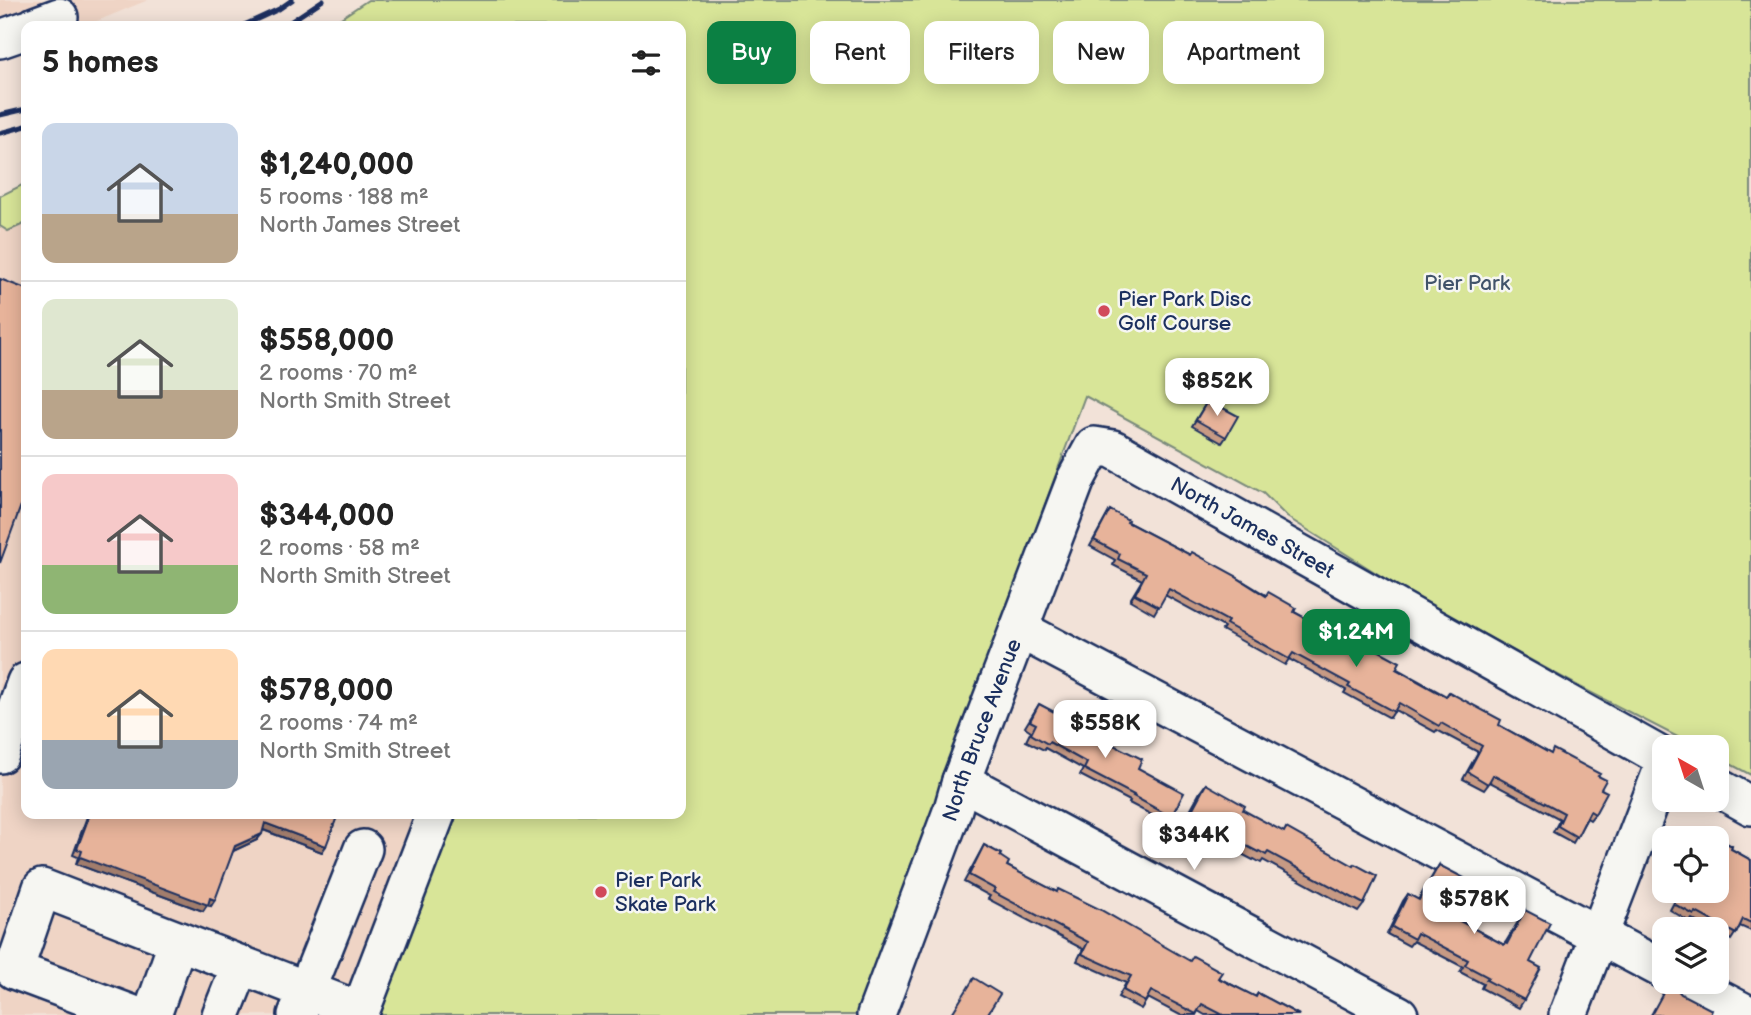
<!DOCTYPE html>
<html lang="en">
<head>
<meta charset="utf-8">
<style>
	:root { --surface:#fff; --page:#f2f2f2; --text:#222; --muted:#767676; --line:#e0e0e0; --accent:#0b8043 }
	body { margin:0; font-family:"Balsamiq Sans",sans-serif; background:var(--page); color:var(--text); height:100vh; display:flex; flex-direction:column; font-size:26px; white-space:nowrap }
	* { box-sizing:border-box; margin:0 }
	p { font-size:23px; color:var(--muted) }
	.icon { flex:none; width:38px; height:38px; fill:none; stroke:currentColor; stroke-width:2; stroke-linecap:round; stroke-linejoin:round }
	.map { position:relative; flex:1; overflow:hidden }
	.side { position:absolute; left:21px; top:21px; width:665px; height:798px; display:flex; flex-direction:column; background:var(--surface); border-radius:14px; box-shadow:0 4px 18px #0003 }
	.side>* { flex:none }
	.top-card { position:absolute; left:707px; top:21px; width:665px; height:63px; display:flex; gap:14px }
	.needle { width:46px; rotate:321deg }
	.tools { position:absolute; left:1652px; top:735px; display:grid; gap:14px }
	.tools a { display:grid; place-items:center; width:77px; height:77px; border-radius:14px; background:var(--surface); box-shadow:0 4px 18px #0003; font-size:35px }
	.price { position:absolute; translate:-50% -60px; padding:0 16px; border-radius:14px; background:#fff; color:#222; font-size:23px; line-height:46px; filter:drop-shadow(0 2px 4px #0008) }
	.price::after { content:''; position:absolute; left:50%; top:42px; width:21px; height:16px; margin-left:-10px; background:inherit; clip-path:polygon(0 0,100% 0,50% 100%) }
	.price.current { background:var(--accent); color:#fff }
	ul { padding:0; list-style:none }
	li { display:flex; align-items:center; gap:21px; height:175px; padding:0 21px }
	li+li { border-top:2px solid var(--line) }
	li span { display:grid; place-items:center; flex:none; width:196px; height:140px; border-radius:14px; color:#555 }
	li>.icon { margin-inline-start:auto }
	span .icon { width:84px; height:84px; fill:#fffc; stroke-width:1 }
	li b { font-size:30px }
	h2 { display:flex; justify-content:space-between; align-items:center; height:84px; padding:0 21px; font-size:30px }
	.pill { padding:0 24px; border-radius:14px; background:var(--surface); box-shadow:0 4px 18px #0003; font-size:24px; line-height:63px }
	.pill.current { background:var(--accent); color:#fff }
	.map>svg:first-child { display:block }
</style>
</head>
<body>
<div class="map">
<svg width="1751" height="1015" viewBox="0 0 1751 1015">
	<rect width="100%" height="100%" fill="#f2e2d8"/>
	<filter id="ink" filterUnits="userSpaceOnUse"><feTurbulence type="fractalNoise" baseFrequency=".0143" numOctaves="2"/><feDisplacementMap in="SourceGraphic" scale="14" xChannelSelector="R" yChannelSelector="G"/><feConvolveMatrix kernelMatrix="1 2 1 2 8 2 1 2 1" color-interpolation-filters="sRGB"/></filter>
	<g filter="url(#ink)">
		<!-- built -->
		<g fill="#efd4c5">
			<path d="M0,0H148L85,26H26V51L0,59Z"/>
			<path d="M26,215V814H454L378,1015H0V221Z"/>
		</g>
		<!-- green -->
		<g fill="#d8e598" stroke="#7a8a7b" stroke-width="2">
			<path d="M368,0H1751V775L1717,757V747H1697L1580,687L1405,591L1287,517L1263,493L1085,396L856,1015H378L454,814H681V212L682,208L681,207V26H329Z"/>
			<path d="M26,183V223L8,231L0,226V196Z"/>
		</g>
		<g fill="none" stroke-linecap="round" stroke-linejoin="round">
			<defs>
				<g id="minor">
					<path d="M35,26L59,17"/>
					<path d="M0,39L26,30"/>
					<path d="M1019,629L1664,970"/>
					<path d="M0,754L26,682"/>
					<path d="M961,781L1399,1015"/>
					<path d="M1717,787L1751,806"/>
					<path d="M1686,982L1749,1015"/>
					<path d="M134,1015L14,970L42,888L360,1011"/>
					<path d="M152,1015L178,941"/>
					<path d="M221,1015L241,965"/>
					<path d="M297,1015L363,849"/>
					<path d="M359,1015L436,814"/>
					<path id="s1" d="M876,1015L953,809L961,781L1076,479L1094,446L1113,449L1664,758"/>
					<path d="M1568,1015L1664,766"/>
				</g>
			</defs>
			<!-- minor casing -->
			<use href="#minor" stroke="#1b2f5e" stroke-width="42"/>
			<!-- minor -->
			<use href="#minor" stroke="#f6f6f2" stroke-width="37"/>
			<!-- rail -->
			<g stroke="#1b2f5e" stroke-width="5">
				<path d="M242,26L279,9L292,0"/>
				<path d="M284,26L323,0"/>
				<path d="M0,115L26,109"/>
				<path d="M0,133L26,126"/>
			</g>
		</g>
		<!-- wall -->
		<g fill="#c79a84" stroke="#1b2f5e" stroke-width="2">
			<path d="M1208,400L1226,437L1222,443L1192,426Z"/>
			<path d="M1110,510L1127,522L1190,555L1236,577L1294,612L1446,696L1449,692L1499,725L1551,754L1598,776L1601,789L1595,814L1590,820L1587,818L1573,843L1553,832L1560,819L1490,782L1484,790L1463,779L1478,752L1437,730L1435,732L1395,710L1390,718L1344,693L1346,690L1289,659L1285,665L1222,630L1224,627L1165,595L1154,614L1130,600L1142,580L1113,565L1115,560L1090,546Z"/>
			<path d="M1039,704L1085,731L1138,768L1171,817L1167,823L1129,803L1130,801L1080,775L1083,769L1045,748L1044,750L1026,741L1031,731L1025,727Z"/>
			<path d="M1206,784L1243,810L1364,904L1358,912L1263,860L1261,863L1254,859L1253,860L1211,838L1213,834L1185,819L1200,792Z"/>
			<path d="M88,814H338L322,852L263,830L257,840L233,851L211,906L207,905L203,911L76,864L78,857L73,855Z"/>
			<path d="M1705,832L1732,846L1731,849L1751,860V931L1740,926L1731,940L1717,932V929H1711L1692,919L1690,922L1670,910L1680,891H1717V838H1700Z"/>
			<path d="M984,845L1000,856L1007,866L1255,997L1258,993L1299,1015H1205L1198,1011L1196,1015H1180L1148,998L1141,1009L1118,997L1126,983L1077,961L1083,949L988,899L990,896L964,882Z"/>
			<path d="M1439,865L1445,913L1504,945L1525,910L1530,962L1524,1000L1519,1008L1481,988L1483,984L1460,972L1463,967L1413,941L1409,946L1387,934L1403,901L1408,894L1418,900Z"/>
		</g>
		<!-- shaded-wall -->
		<g fill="#a27d6c" stroke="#1b2f5e" stroke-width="2">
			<path d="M265,823L326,846L322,852L261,829Z"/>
			<path d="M262,834L257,840L231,852L235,846Z"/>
			<path d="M80,857L210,898L215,900L211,906L207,905L203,911L76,864Z"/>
		</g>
		<!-- building -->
		<g fill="#e7b39a" stroke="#1b2f5e" stroke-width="2">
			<path d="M0,279L26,289V492L0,563Z"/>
			<path d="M1208,400L1238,416L1226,437L1196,420Z"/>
			<path d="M1110,510L1128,520L1127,522L1190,555L1192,552L1236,576V577L1266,596L1268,592L1296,608L1294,612L1329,631L1332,627L1372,650L1374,648L1400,662L1396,669L1446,697L1449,692L1501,720L1499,725L1551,754L1553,749L1600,774L1598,776L1606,780L1601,789L1607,792L1595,814L1590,811L1577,837L1558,826L1564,813L1493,775L1488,784L1468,772L1482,746L1441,723L1439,726L1399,703L1394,712L1348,687L1350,684L1293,653L1289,659L1226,624L1228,621L1169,589L1159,607L1135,594L1146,573L1118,559L1120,554L1094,540Z"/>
			<path d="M1039,704L1087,729L1085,731L1142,759L1138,768L1184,793L1171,817L1133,796L1134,795L1084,769L1087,763L1049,742L1048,744L1031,734L1036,724L1030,721Z"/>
			<path d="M1206,784L1245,806L1243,810L1284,832L1286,828L1354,866L1355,864L1377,876L1364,904L1268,852L1266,855L1259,851L1258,852L1216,830L1218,826L1191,812Z"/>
			<path d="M90,814H338L326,846L265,823L262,834L235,846L215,900L210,898L208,905L80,857L82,851L77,849Z"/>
			<path d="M1705,832L1732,846L1731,849L1751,860V923L1743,919L1736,934L1696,912L1694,915L1674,904L1681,891H1717V838H1701Z"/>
			<path d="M984,845L1001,854L1000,856L1009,862L1007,866L1057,892L1058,889L1101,910L1190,961L1193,956L1222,972L1218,978L1256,997L1258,993L1299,1015H1223L1202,1004L1196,1014L1151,991L1145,1002L1123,990L1131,976L1082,954L1088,942L993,892L995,889L969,875Z"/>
			<path d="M1439,865L1464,878L1445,913L1504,945L1505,943L1507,944L1525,910L1550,923L1530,962L1541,968L1524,1000L1486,980L1488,977L1465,965L1468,960L1417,933L1414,939L1392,927L1408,894L1419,900Z"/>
			<path d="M974,978L1000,994L987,1015H951Z"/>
			<path d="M1672,983L1681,994L1712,1010L1710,1015H1651L1668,984Z"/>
		</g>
	</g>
	<!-- markers -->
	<g fill="#d1495b" stroke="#f6f6f2" stroke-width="2.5">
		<circle cx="1104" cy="311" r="7"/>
		<circle cx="601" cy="892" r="7"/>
	</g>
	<g text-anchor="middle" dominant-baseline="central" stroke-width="5" stroke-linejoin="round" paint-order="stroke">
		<!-- park labels -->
		<g font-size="21" fill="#41536a" stroke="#f6f6f2">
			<text x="1467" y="283">Pier Park</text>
		</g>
		<!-- poi labels -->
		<g font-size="21" fill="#1b2f5e" stroke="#f6f6f2" text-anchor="start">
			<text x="1118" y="299">Pier Park Disc<tspan x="1118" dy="24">Golf Course</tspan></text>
			<text x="615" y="880">Pier Park<tspan x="615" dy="24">Skate Park</tspan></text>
		</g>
		<!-- street labels -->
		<g font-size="21" fill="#1b2f5e" stroke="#f6f6f2">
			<text stroke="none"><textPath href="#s1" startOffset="789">North James Street</textPath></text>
			<text stroke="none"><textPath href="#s1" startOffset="304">North Bruce Avenue</textPath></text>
		</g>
	</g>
</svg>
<div class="tools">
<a><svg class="needle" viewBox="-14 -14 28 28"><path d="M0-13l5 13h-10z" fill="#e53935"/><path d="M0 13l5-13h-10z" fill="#767676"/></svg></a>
<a><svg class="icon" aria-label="locate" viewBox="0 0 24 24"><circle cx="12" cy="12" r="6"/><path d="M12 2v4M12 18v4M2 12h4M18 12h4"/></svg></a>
<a><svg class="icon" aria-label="layers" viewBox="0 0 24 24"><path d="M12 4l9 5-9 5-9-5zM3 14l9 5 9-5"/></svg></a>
</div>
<b class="price" style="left:1217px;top:418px">$852K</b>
<b class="price current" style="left:1356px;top:669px">$1.24M</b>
<b class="price" style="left:1105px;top:760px">$558K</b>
<b class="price" style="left:1194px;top:872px">$344K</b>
<b class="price" style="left:1474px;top:936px">$578K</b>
<div class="top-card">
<a class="pill current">Buy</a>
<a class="pill">Rent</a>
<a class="pill">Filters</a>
<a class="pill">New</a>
<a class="pill">Apartment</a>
</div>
<section class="side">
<h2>5 homes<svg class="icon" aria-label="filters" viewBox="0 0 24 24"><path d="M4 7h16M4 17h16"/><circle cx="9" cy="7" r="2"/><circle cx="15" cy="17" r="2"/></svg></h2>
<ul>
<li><span style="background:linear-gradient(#c9d6e8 65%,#b9a48a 0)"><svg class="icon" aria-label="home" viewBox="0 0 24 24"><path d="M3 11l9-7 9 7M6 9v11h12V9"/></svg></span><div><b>$1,240,000</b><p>5 rooms · 188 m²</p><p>North James Street</p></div></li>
<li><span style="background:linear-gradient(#dfe7d0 65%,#b9a48a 0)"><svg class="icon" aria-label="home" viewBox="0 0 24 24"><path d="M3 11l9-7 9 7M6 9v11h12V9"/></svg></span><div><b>$558,000</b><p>2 rooms · 70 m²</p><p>North Smith Street</p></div></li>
<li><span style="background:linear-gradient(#f6c9c9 65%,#8fb573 0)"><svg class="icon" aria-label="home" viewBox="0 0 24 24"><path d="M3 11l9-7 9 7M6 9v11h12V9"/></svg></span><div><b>$344,000</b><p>2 rooms · 58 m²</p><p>North Smith Street</p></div></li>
<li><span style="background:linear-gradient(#ffd9b3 65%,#9aa5b1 0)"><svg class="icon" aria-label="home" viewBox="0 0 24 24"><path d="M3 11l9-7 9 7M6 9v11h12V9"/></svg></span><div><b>$578,000</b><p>2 rooms · 74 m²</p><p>North Smith Street</p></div></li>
</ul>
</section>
</div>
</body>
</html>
